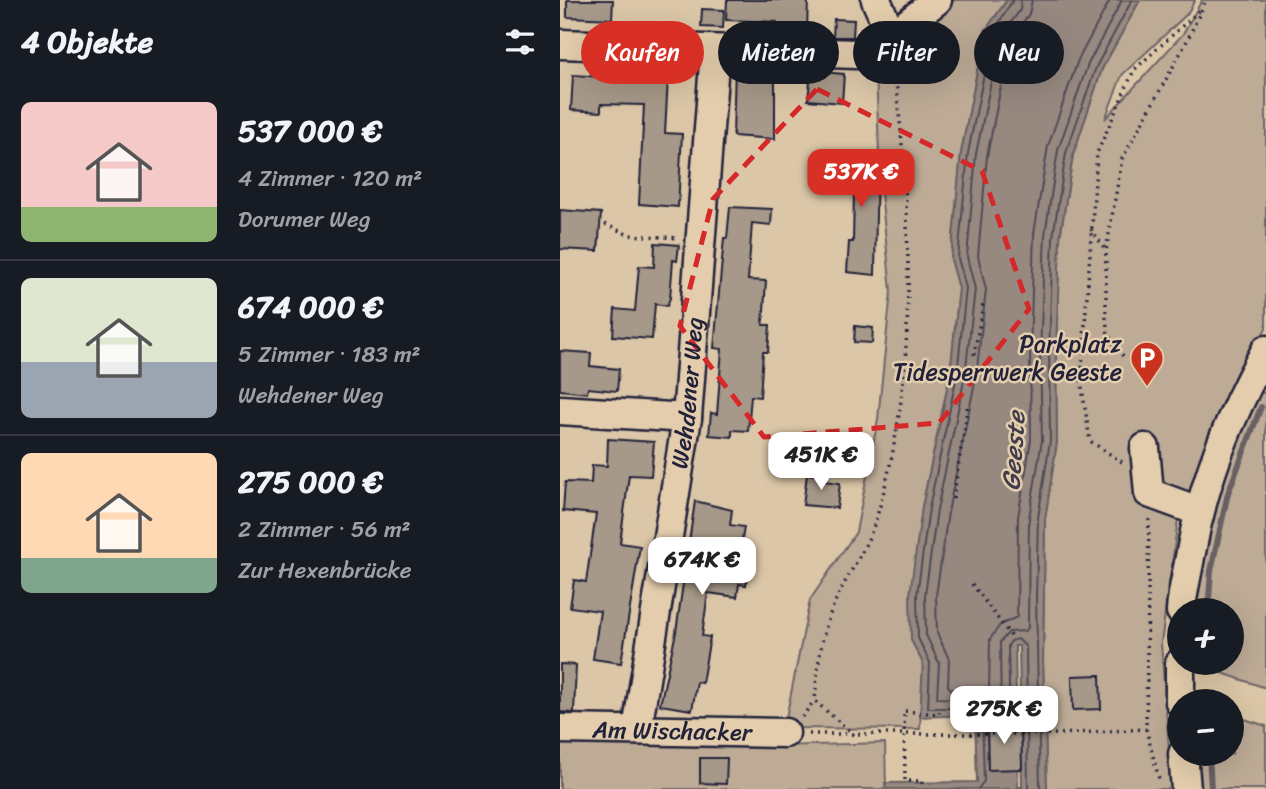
<!DOCTYPE html>
<html lang="de">
<head>
<meta charset="utf-8">
<style>
	:root { --surface:#171b24; --page:#20242c; --text:#f1f3f6; --muted:#9ea1a6; --line:#363941; --accent:#d93025 }
	body { margin:0; font-family:Sriracha,sans-serif; background:var(--page); color:var(--text); height:100vh; display:flex; flex-direction:column; font-size:26px; white-space:nowrap }
	* { box-sizing:border-box; margin:0 }
	p { font-size:23px; color:var(--muted) }
	.icon { flex:none; width:38px; height:38px; fill:none; stroke:currentColor; stroke-width:2; stroke-linecap:round; stroke-linejoin:round }
	.map { position:relative; flex:1; overflow:hidden }
	.details { display:flex; flex-direction:column; background:var(--surface); width:560px }
	.details>* { flex:none }
	.banner { position:absolute; left:21px; top:21px; width:579px; height:63px; display:flex; gap:14px }
	.controls { position:absolute; left:607px; top:598px; display:grid; gap:14px }
	.controls a { display:grid; place-items:center; width:77px; height:77px; border-radius:50%; background:var(--surface); box-shadow:0 7px 28px #0002; font-size:35px }
	.price { position:absolute; translate:-50% -60px; padding:0 16px; border-radius:14px; background:#fff; color:#222; font-size:23px; line-height:46px; filter:drop-shadow(0 2px 4px #0008) }
	.price::after { content:''; position:absolute; left:50%; top:42px; width:21px; height:16px; margin-left:-10px; background:inherit; clip-path:polygon(0 0,100% 0,50% 100%) }
	.price.on { background:var(--accent); color:#fff }
	ul { padding:0; list-style:none }
	li { display:flex; align-items:center; gap:21px; height:175px; padding:0 21px }
	li+li { border-top:2px solid var(--line) }
	li span { display:grid; place-items:center; flex:none; width:196px; height:140px; border-radius:10px; color:#555 }
	li>.icon { margin-inline-start:auto }
	span .icon { width:84px; height:84px; fill:#fffc; stroke-width:1 }
	li b { font-size:30px }
	h2 { display:flex; justify-content:space-between; align-items:center; height:84px; padding:0 21px; font-size:30px }
	.chip { padding:0 24px; border-radius:32px; background:var(--surface); box-shadow:0 7px 28px #0002; font-size:24px; line-height:63px }
	.chip.on { background:var(--accent); color:#fff }
	main { display:flex; flex:1; min-height:0 }
	.map>svg:first-child { display:block }
</style>
</head>
<body>
<main>
<section class="details">
<h2>4 Objekte<svg class="icon" aria-label="filters" viewBox="0 0 24 24"><path d="M4 7h16M4 17h16"/><circle cx="9" cy="7" r="2"/><circle cx="15" cy="17" r="2"/></svg></h2>
<ul>
<li><span style="background:linear-gradient(#f6c9c9 75%,#8fb573 0)"><svg class="icon" aria-label="home" viewBox="0 0 24 24"><path d="M3 11l9-7 9 7M6 9v11h12V9"/></svg></span><div><b>537 000 €</b><p>4 Zimmer · 120 m²</p><p>Dorumer Weg</p></div></li>
<li><span style="background:linear-gradient(#dfe7d0 60%,#9aa5b1 0)"><svg class="icon" aria-label="home" viewBox="0 0 24 24"><path d="M3 11l9-7 9 7M6 9v11h12V9"/></svg></span><div><b>674 000 €</b><p>5 Zimmer · 183 m²</p><p>Wehdener Weg</p></div></li>
<li><span style="background:linear-gradient(#ffd9b3 75%,#7fa58c 0)"><svg class="icon" aria-label="home" viewBox="0 0 24 24"><path d="M3 11l9-7 9 7M6 9v11h12V9"/></svg></span><div><b>275 000 €</b><p>2 Zimmer · 56 m²</p><p>Zur Hexenbrücke</p></div></li>
</ul>
</section>
<div class="map">
<svg width="706" height="789" viewBox="0 0 706 789">
	<rect width="100%" height="100%" fill="#dbc6a7"/>
	<filter id="ink" filterUnits="userSpaceOnUse"><feTurbulence type="fractalNoise" baseFrequency=".0143" numOctaves="2"/><feDisplacementMap in="SourceGraphic" scale="14" xChannelSelector="R" yChannelSelector="G"/><feConvolveMatrix kernelMatrix="1 2 1 2 8 2 1 2 1" color-interpolation-filters="sRGB"/></filter>
	<g filter="url(#ink)">
		<!-- green -->
		<g fill="#bdab96" stroke="#706668" stroke-width="2">
			<path d="M394,0H447L425,31L401,153L391,259L399,288L390,375L362,507L351,640L363,663L360,729L224,728L250,600L296,532L318,419L331,291L320,182L316,69L346,51Z"/>
			<path d="M580,0H635L627,14L562,75L545,119L623,34L642,0H706V328L672,389L618,519L601,643L612,789H487L483,660L485,519L497,442L496,352L500,238L513,155L542,69Z"/>
			<path d="M697,390L706,394V688L633,663H672V611H633L647,515Z"/>
			<path d="M672,715L706,726V789H637L634,754H672Z"/>
			<path d="M0,739L218,746L325,743L326,789H0Z"/>
		</g>
		<!-- water -->
		<path fill="#978980" stroke="#686064" stroke-width="2" fill-rule="evenodd" d="M447,0H580L542,69L513,155L500,238L496,352L497,442L485,519L483,660L487,789H326L325,783L417,782L415,715L360,717L363,663L351,640L350,594L362,507L390,375L399,288L391,259L401,153L425,31ZM455,646H459L462,787H458Z"/>
		<g fill="none" stroke-linecap="round" stroke-linejoin="round">
			<!-- shore -->
			<g stroke="#514b57" stroke-width="2">
				<path d="M472,0L469,14L450,42L427,156L418,256L426,290L416,377L388,512L376,596L377,633L389,659L388,686L391,689L429,690L430,639L440,625L457,617L458,517L471,440L470,352L474,234L488,146L518,60L550,0"/>
				<path d="M431,722L429,708L420,700L377,698L379,663L366,635L365,595L377,510L405,376L415,289L407,257L416,154L440,38L460,10L461,0"/>
				<path d="M441,722L440,642L449,632L465,631L468,628L469,518L482,440L480,352L485,235L498,150L528,64L562,0"/>
				<path d="M450,722L448,646L451,641L458,639L466,647L468,789"/>
				<path d="M418,789L424,781L422,714L414,708H368L370,663L358,638L357,595L369,508L397,375L406,288L398,258L408,153L432,34L453,0"/>
				<path d="M480,789L476,598L478,518L490,441L489,352L493,237L506,153L536,67L572,0"/>
			</g>
			<!-- stream -->
			<g stroke="#686064" stroke-width="6">
				<path d="M648,611L651,571L668,493L701,407"/>
				<path d="M649,754L651,789"/>
			</g>
		</g>
		<!-- building -->
		<g fill="#a79989" stroke="#22223b" stroke-width="2">
			<path d="M7,0H53L52,19L7,17Z"/>
			<path d="M167,0H248L247,30L216,29L217,22L166,20Z"/>
			<path d="M142,9L164,10L163,28L141,27Z"/>
			<path d="M274,19L294,20L293,37H273Z"/>
			<path d="M175,67L215,69V139L173,136Z"/>
			<path d="M251,71L284,74L282,103L248,100Z"/>
			<path d="M13,75L72,79V75L108,77L105,133L122,134L118,207L79,204L84,105L41,104V112L11,110Z"/>
			<path d="M279,153L317,154L315,275L287,272L289,242H293L294,192H279Z"/>
			<path d="M170,207L212,209L211,225L192,223L188,280L206,281L203,325H210L208,352H203L200,397L191,396L188,431L172,430V437L149,435L151,413L157,414L162,349L154,348L164,238H167Z"/>
			<path d="M0,210L41,213L38,251L0,249Z"/>
			<path d="M95,243L119,245L117,261L113,260L110,298L107,306L95,304L92,339L53,336L55,309L75,311L79,266L94,267Z"/>
			<path d="M295,326L313,328L312,343L294,342Z"/>
			<path d="M0,351L31,353L30,366L59,369L57,391L28,388L27,393L0,390Z"/>
			<path d="M48,439L94,442L91,476L69,475L60,543L80,546L61,663L33,659L40,611L10,607L14,580L26,582L36,514L3,511L5,482L31,483L32,465L47,466Z"/>
			<path d="M247,474L265,476V481L280,483L277,508L243,505Z"/>
			<path d="M135,501L172,510L170,525L184,527L178,564L189,566L186,585L179,584L177,597L148,593L142,636L150,637L142,683L137,682L132,710L100,705L116,632Z"/>
			<path d="M0,664L16,665L14,713L0,712Z"/>
			<path d="M540,675L541,709L513,710L512,676Z"/>
			<path d="M461,723L462,769L428,770L427,724Z"/>
			<path d="M140,758H167L166,784L140,783Z"/>
		</g>
		<g fill="none" stroke-linecap="round" stroke-linejoin="round">
			<defs>
				<g id="minor">
					<path d="M316,0L332,36"/>
					<path d="M0,44L296,54L332,36L377,0"/>
					<path d="M0,410L127,418"/>
					<path d="M585,448L589,493L638,511"/>
					<path d="M621,611C622,593 627,575 630,557C643,482 669,417 706,350"/>
					<path d="M620,663V702"/>
					<path id="s1" d="M0,729L225,733"/>
					<path id="s2" d="M77,730L127,418L155,50"/>
					<path d="M623,754L626,789"/>
				</g>
			</defs>
			<!-- minor casing -->
			<use href="#minor" stroke="#22223b" stroke-width="33"/>
			<!-- path -->
			<g stroke="#22223b" stroke-width="3.5" stroke-dasharray="2 5" stroke-linecap="butt">
				<path d="M45,224L69,235L119,238"/>
				<path d="M531,229L545,249"/>
				<path d="M414,355L423,305"/>
				<path d="M563,356L548,335L546,318V251L562,159L625,45L646,0"/>
				<path d="M562,462L530,441L521,381L537,153L574,70L641,9"/>
				<path d="M393,499L408,404"/>
				<path d="M589,519L586,729L599,779"/>
				<path d="M412,584L454,640"/>
				<path d="M242,717L254,701"/>
				<path d="M249,734H498L586,729"/>
				<path d="M294,735L255,701C257,668 261,633 275,602C288,573 308,547 317,516C361,368 350,213 334,61"/>
				<path d="M362,784V781H345L344,711L379,714L380,708"/>
			</g>
			<!-- minor -->
			<use href="#minor" stroke="#e3cdac" stroke-width="28"/>
		</g>
	</g>
	<!-- marked area -->
	<path fill="none" stroke="#d62828" stroke-width="5" stroke-dasharray="14 9" stroke-linejoin="round" d="M257,89L422,171L469,309L379,423L204,437L120,326L153,199Z"/>
	<!-- icons -->
	<defs>
		<symbol id="parking-pin" viewBox="-11 -11 22 30"><path d="M0 17L-7.5 6A9.5 9.5 0 1 1 7.5 6Z" fill="#c8321e" stroke="#e3cdac"/><path d="M-3.5-5.5H1a3.5 3.5 0 0 1 0 7H-1V5.5H-3.5ZM-1-3.4V-.6H.8a1.4 1.4 0 0 0 0-2.8Z" fill="#fff"/></symbol>
	</defs>
	<g fill-rule="evenodd">
		<use href="#parking-pin" x="568" y="339" width="38" height="52"/>
	</g>
	<g text-anchor="middle" dominant-baseline="central" stroke-width="5" stroke-linejoin="round" paint-order="stroke">
		<!-- poi labels -->
		<g font-size="24" fill="#22223b" stroke="#e3cdac" text-anchor="end">
			<text x="562" y="344">Parkplatz<tspan x="562" dy="28">Tidesperrwerk Geeste</tspan></text>
		</g>
		<!-- street labels -->
		<g font-size="24" fill="#22223b" stroke="#e3cdac">
			<text stroke="none"><textPath href="#s2" startOffset="341">Wehdener Weg</textPath></text>
			<text stroke="none"><textPath href="#s1" startOffset="112">Am Wischacker</textPath></text>
		</g>
		<!-- water labels -->
		<g font-size="26" font-style="italic" fill="#3f3c4c" stroke="#e3cdac">
			<text transform="translate(453 451) rotate(-86)">Geeste</text>
		</g>
	</g>
</svg>
<div class="controls">
<a>+</a>
<a>−</a>
</div>
<b class="price on" style="left:301px;top:209px">537K €</b>
<b class="price" style="left:261px;top:492px">451K €</b>
<b class="price" style="left:142px;top:597px">674K €</b>
<b class="price" style="left:444px;top:746px">275K €</b>
<div class="banner">
<a class="chip on">Kaufen</a>
<a class="chip">Mieten</a>
<a class="chip">Filter</a>
<a class="chip">Neu</a>
</div>
</div>
</main>
</body>
</html>
